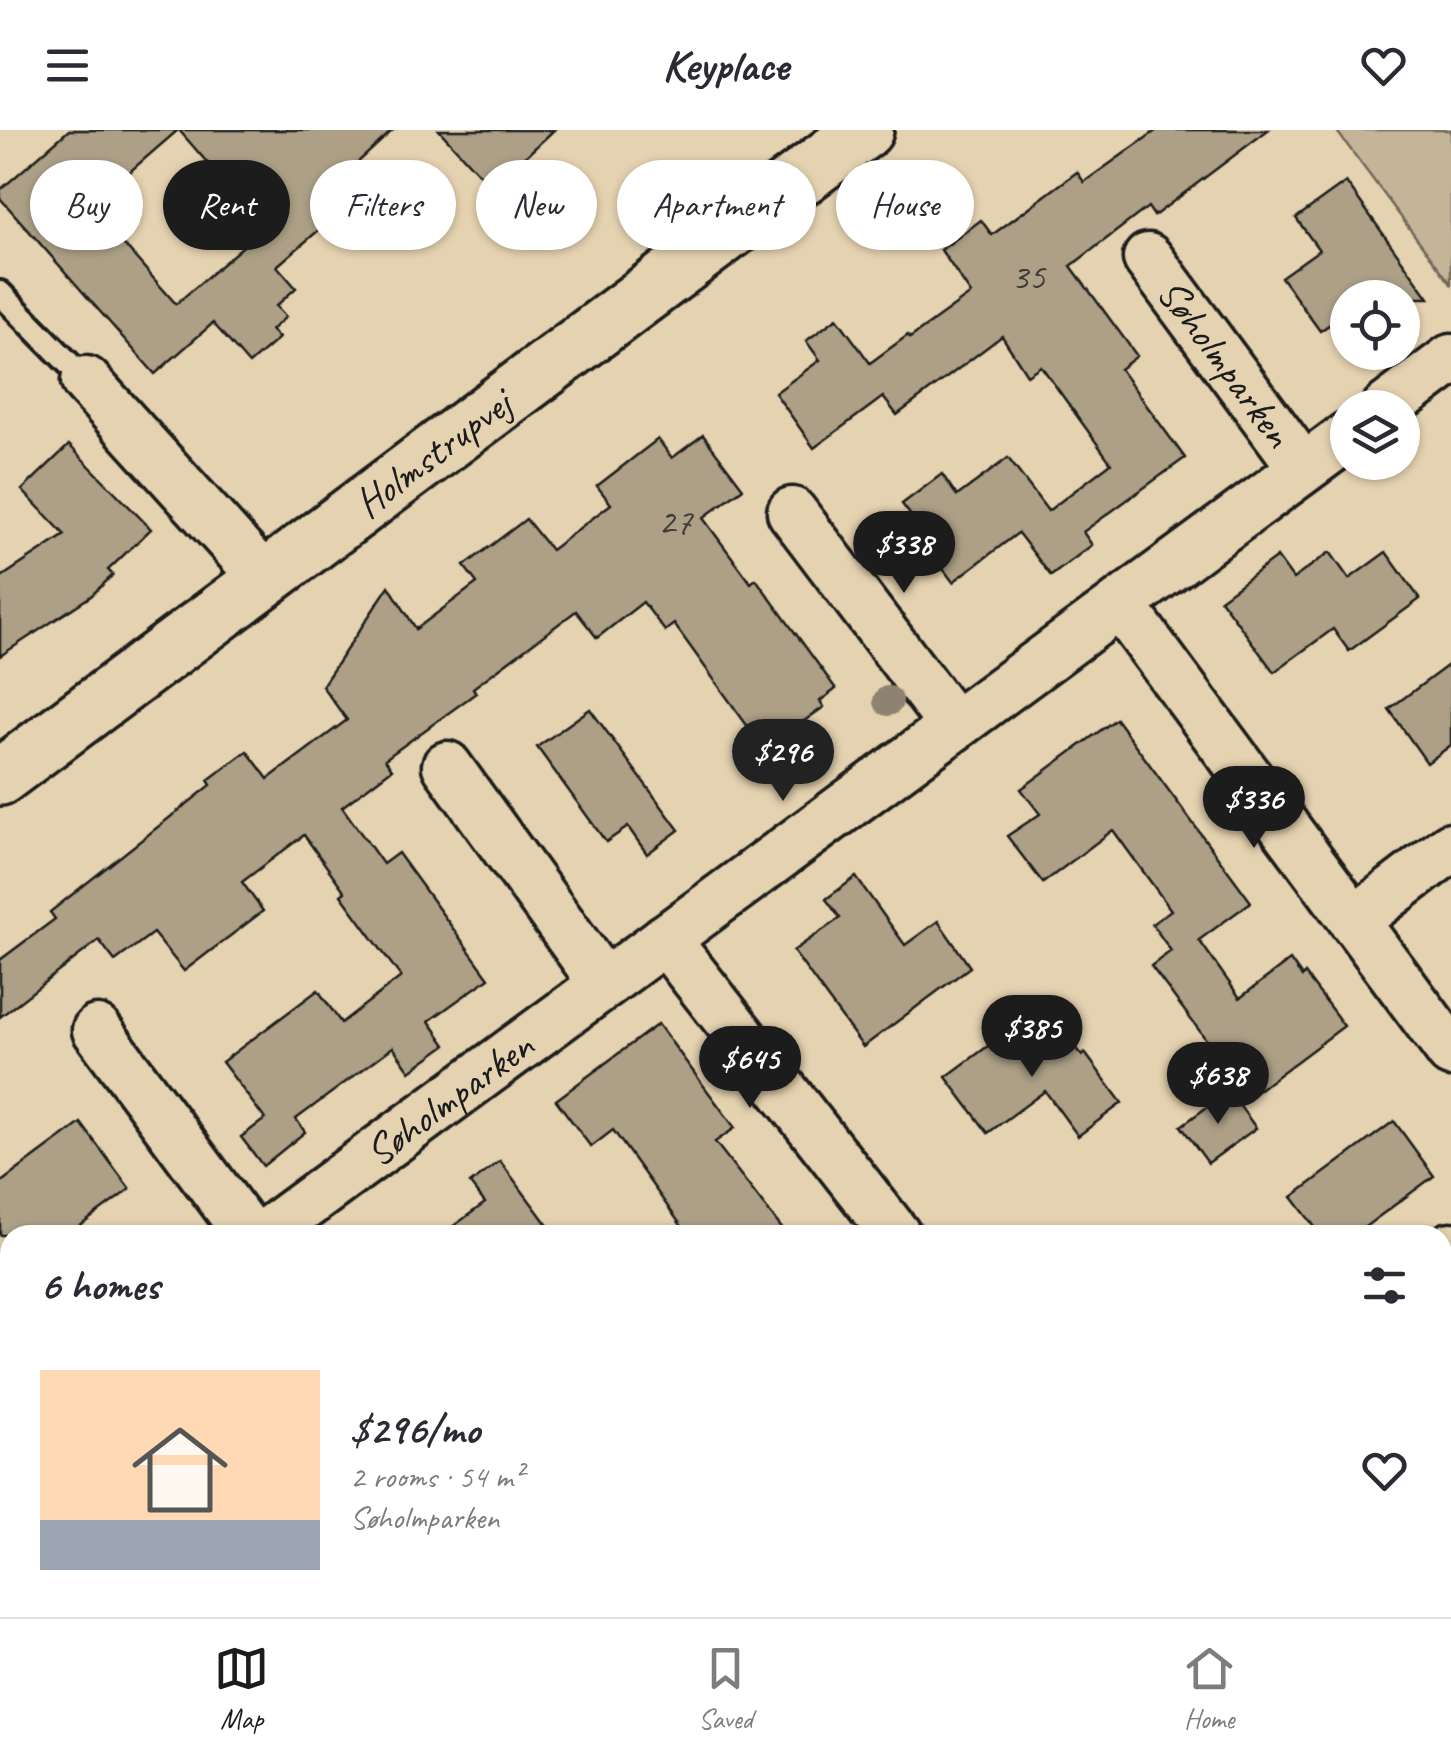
<!DOCTYPE html>
<html lang="en">
<head>
<meta charset="utf-8">
<style>
	:root { --surface:#fff; --page:#f2f2f3; --text:#2b2b33; --muted:#7c7c81; --line:#e1e1e2; --accent:#1c1c1c }
	body { margin:0; font-family:Caveat,sans-serif; background:var(--page); color:var(--text); height:100vh; display:flex; flex-direction:column; font-size:38px; white-space:nowrap }
	* { box-sizing:border-box; margin:0 }
	p { font-size:32px; color:var(--muted) }
	.icon { flex:none; width:55px; height:55px; fill:none; stroke:currentColor; stroke-width:2; stroke-linecap:round; stroke-linejoin:round }
	.map { position:relative; flex:1; overflow:hidden }
	.details { position:absolute; left:0px; top:1095px; width:1452px; height:392px; display:flex; flex-direction:column; background:var(--surface); border-radius:30px 30px 0 0; box-shadow:0 2px 8px #0004 }
	.details>* { flex:none }
	.banner { position:absolute; left:30px; top:30px; width:1392px; height:90px; display:flex; gap:20px }
	.tools { position:absolute; left:1330px; top:150px; display:grid; gap:20px }
	.tools a { display:grid; place-items:center; width:90px; height:90px; border-radius:50%; background:var(--surface); box-shadow:0 2px 8px #0004; font-size:50px }
	.price { position:absolute; translate:-50% -85px; padding:0 22px; border-radius:35px; background:var(--accent); color:#fff; font-size:32px; line-height:65px; filter:drop-shadow(0 2px 5px #0008) }
	.price::after { content:''; position:absolute; left:50%; top:60px; width:30px; height:22px; margin-left:-15px; background:inherit; clip-path:polygon(0 0,100% 0,50% 100%) }
	.price.active { background:#222; color:#fff }
	ul { padding:0; list-style:none }
	li { display:flex; align-items:center; gap:30px; height:250px; padding:0 40px }
	li span { display:grid; place-items:center; flex:none; width:280px; height:200px; border-radius:0px; color:#555 }
	li>.icon { margin-inline-start:auto }
	span .icon { width:120px; height:120px; fill:#fffc; stroke-width:1 }
	li b { font-size:42px }
	h2 { display:flex; justify-content:space-between; align-items:center; height:120px; padding:0 40px; font-size:42px }
	.pill { padding:0 35px; border-radius:45px; background:var(--surface); box-shadow:0 2px 8px #0004; font-size:35px; line-height:90px }
	.pill.active { background:var(--accent); color:#fff }
	header { display:flex; justify-content:space-between; align-items:center; height:130px; padding:0 40px; background:var(--surface); font-size:45px; font-weight:600 }
	.tab-bar { display:flex; justify-content:space-around; align-items:center; height:140px; border-top:2px solid var(--line); background:var(--surface); font-size:28px; color:var(--muted) }
	.tab-bar a { display:grid; justify-items:center; gap:5px }
	.tab-bar .active { color:var(--accent) }
	.map>svg:first-child { display:block }
</style>
</head>
<body>
<header><svg class="icon" aria-label="menu" viewBox="0 0 24 24"><path d="M4 6h16M4 12h16M4 18h16"/></svg>Keyplace<svg class="icon" aria-label="heart" viewBox="0 0 24 24"><path d="M12 20l-8-8c-3-5 5-10 8-4 3-6 11-1 8 4z"/></svg></header>
<div class="map">
<svg width="1451" height="1487" viewBox="0 0 1451 1487">
	<rect width="100%" height="100%" fill="#e5d2b0"/>
	<filter id="ink" filterUnits="userSpaceOnUse"><feTurbulence type="fractalNoise" baseFrequency=".01" numOctaves="2"/><feDisplacementMap in="SourceGraphic" scale="20" xChannelSelector="R" yChannelSelector="G"/><feConvolveMatrix kernelMatrix="1 2 1 2 8 2 1 2 1" color-interpolation-filters="sRGB"/></filter>
	<g filter="url(#ink)">
		<!-- green -->
		<path fill="#c4b498" stroke="#70685a" stroke-width="2.5" d="M1336,0H1451V154Z"/>
		<!-- building -->
		<g fill="#ada087" stroke="#1c1c1c" stroke-width="2.5">
			<path d="M69,0H178L90,76L176,174L264,98L179,0H393L344,45L361,64L277,136L296,158L276,176L286,187L271,200L279,208L249,234L213,193L155,244L0,68V60Z"/>
			<path d="M439,0H554L492,58Z"/>
			<path d="M1157,0H1268L1154,86L1148,77L1071,136L1137,226L1120,239L1185,328L1083,402L1092,415L1051,446L1018,403L953,452L913,399L918,395L902,374L942,344L957,366L1008,328L1048,381L1111,333L1041,236L1027,245L1002,206L897,285L883,267L814,318L775,263L820,230L806,211L837,188L870,233L908,205L910,208L971,164L941,120L981,90L992,105L1077,42L1084,52Z"/>
			<path d="M1346,52L1429,168H1348V182L1320,201L1281,147L1319,120L1296,88Z"/>
			<path d="M703,305L743,358L703,388L751,453L756,449L836,559L820,571L824,577L764,619L674,494L665,501L643,472L597,508L576,481L473,558L476,563L385,629L392,639L342,677L383,734L398,723L489,848L429,891L446,915L410,941L393,917L296,989L305,1002L263,1036L241,1007L265,989L222,932L318,860L341,893L401,847L341,765L345,762L304,705L242,752L263,781L184,841L153,803L115,831L99,810L0,887V830L55,789L50,782L211,655L208,650L247,621L268,649L347,590L322,556L389,456L416,499L477,453L464,436L526,389L551,420L611,374L597,356L658,309L672,328Z"/>
			<path d="M69,315L151,399L108,440L113,445L91,466L0,526V448L65,405L22,360Z"/>
			<path d="M1330,422L1349,449L1386,422L1420,469L1349,521L1333,499L1274,542L1220,469L1277,427L1293,449Z"/>
			<path d="M1451,533V615L1427,633L1389,579Z"/>
			<path d="M590,579L679,700L647,724L628,697L606,712L537,617Z"/>
			<path d="M1116,589L1251,772L1199,810L1240,868L1290,830L1302,847L1305,844L1344,896L1249,967L1151,836L1171,821L1152,794L1171,780L1113,700L1043,753L1007,706L1040,684L1021,659Z"/>
			<path d="M856,747L905,815L938,791L970,837L863,917L793,821L840,788L826,769Z"/>
			<path d="M1030,885L1059,924L1072,914L1082,926L1085,923L1122,973L1078,1006L1045,961L988,1003L946,947Z"/>
			<path d="M658,894L735,998L715,1012L787,1105H688L613,1000L591,1017L556,970Z"/>
			<path d="M1229,961L1256,998L1208,1033L1181,996Z"/>
			<path d="M1394,991L1434,1046L1354,1105H1321L1292,1067Z"/>
			<path d="M81,993L130,1059L68,1105H0V1053Z"/>
			<path d="M500,1031L555,1105H441L485,1073L470,1054Z"/>
		</g>
		<g fill="none" stroke-linecap="round" stroke-linejoin="round">
			<defs>
				<path id="service" d="M0,163L86,251"/>
				<g id="minor">
					<path id="s1" d="M1148,128L1303,338"/>
					<path d="M86,251L265,449"/>
					<path d="M1386,278L1451,229"/>
					<path d="M792,382L954,596"/>
					<path d="M1120,474L1451,922"/>
					<path d="M447,636L604,854"/>
					<path d="M1354,791L1451,717"/>
					<path d="M665,809L896,1105"/>
					<path d="M97,900L249,1105"/>
					<path id="s2" d="M264,1105L1348,306"/>
					<path d="M1442,1123L1451,1117"/>
					<path d="M0,1300L10,1292"/>
					<path d="M0,1430L10,1443"/>
					<path d="M36,1478L43,1487"/>
					<path d="M585,1478L592,1487"/>
					<path d="M1147,1478L1161,1487"/>
				</g>
				<g id="tertiary">
					<path id="s3" d="M0,647L865,0"/>
				</g>
			</defs>
			<!-- service casing -->
			<use href="#service" stroke="#1c1c1c" stroke-width="30"/>
			<!-- minor casing -->
			<use href="#minor" stroke="#1c1c1c" stroke-width="55"/>
			<!-- tertiary casing -->
			<use href="#tertiary" stroke="#1c1c1c" stroke-width="62"/>
			<!-- service -->
			<use href="#service" stroke="#e5d2b0" stroke-width="22"/>
			<!-- minor -->
			<use href="#minor" stroke="#e5d2b0" stroke-width="48"/>
			<!-- tertiary -->
			<use href="#tertiary" stroke="#e5d2b0" stroke-width="55"/>
		</g>
		<!-- trees -->
		<circle fill="#8e8370" cx="888" cy="571" r="15"/>
	</g>
	<g text-anchor="middle" dominant-baseline="central" stroke-width="9" stroke-linejoin="round" paint-order="stroke">
		<!-- number labels -->
		<g font-size="38" fill="#403d37">
			<text x="1028" y="146">35</text>
			<text x="675" y="391">27</text>
		</g>
		<!-- street labels -->
		<g font-size="42" fill="#1c1c1c" stroke="#e5d2b0">
			<text stroke="none"><textPath href="#s1" startOffset="130">Søholmparken</textPath></text>
			<text stroke="none"><textPath href="#s3" startOffset="540">Holmstrupvej</textPath></text>
			<text stroke="none"><textPath href="#s2" startOffset="230">Søholmparken</textPath></text>
		</g>
	</g>
</svg>
<div class="tools">
<a><svg class="icon" aria-label="locate" viewBox="0 0 24 24"><circle cx="12" cy="12" r="6"/><path d="M12 2v4M12 18v4M2 12h4M18 12h4"/></svg></a>
<a><svg class="icon" aria-label="layers" viewBox="0 0 24 24"><path d="M12 4l9 5-9 5-9-5zM3 14l9 5 9-5"/></svg></a>
</div>
<b class="price" style="left:904px;top:466px">$338</b>
<b class="price active" style="left:783px;top:674px">$296</b>
<b class="price" style="left:1254px;top:721px">$336</b>
<b class="price" style="left:1032px;top:950px">$385</b>
<b class="price" style="left:750px;top:981px">$645</b>
<b class="price" style="left:1218px;top:997px">$638</b>
<div class="banner">
<a class="pill">Buy</a>
<a class="pill active">Rent</a>
<a class="pill">Filters</a>
<a class="pill">New</a>
<a class="pill">Apartment</a>
<a class="pill">House</a>
</div>
<section class="details">
<h2>6 homes<svg class="icon" aria-label="filters" viewBox="0 0 24 24"><path d="M4 7h16M4 17h16"/><circle cx="9" cy="7" r="2"/><circle cx="15" cy="17" r="2"/></svg></h2>
<ul>
<li><span style="background:linear-gradient(#ffd9b3 75%,#9aa5b1 0)"><svg class="icon" aria-label="home" viewBox="0 0 24 24"><path d="M3 11l9-7 9 7M6 9v11h12V9"/></svg></span><div><b>$296/mo</b><p>2 rooms · 54 m²</p><p>Søholmparken</p></div><svg class="icon" aria-label="heart" viewBox="0 0 24 24"><path d="M12 20l-8-8c-3-5 5-10 8-4 3-6 11-1 8 4z"/></svg></li>
</ul>
</section>
</div>
<nav class="tab-bar">
<a class="active"><svg class="icon" aria-label="map" viewBox="0 0 24 24"><path d="M3 6l6-2 6 2 6-2v14l-6 2-6-2-6 2zM9 4v14M15 6v14"/></svg>Map</a>
<a><svg class="icon" aria-label="saved" viewBox="0 0 24 24"><path d="M7 4h10v16l-5-4-5 4z"/></svg>Saved</a>
<a><svg class="icon" aria-label="home" viewBox="0 0 24 24"><path d="M3 11l9-7 9 7M6 9v11h12V9"/></svg>Home</a>
</nav>
</body>
</html>
